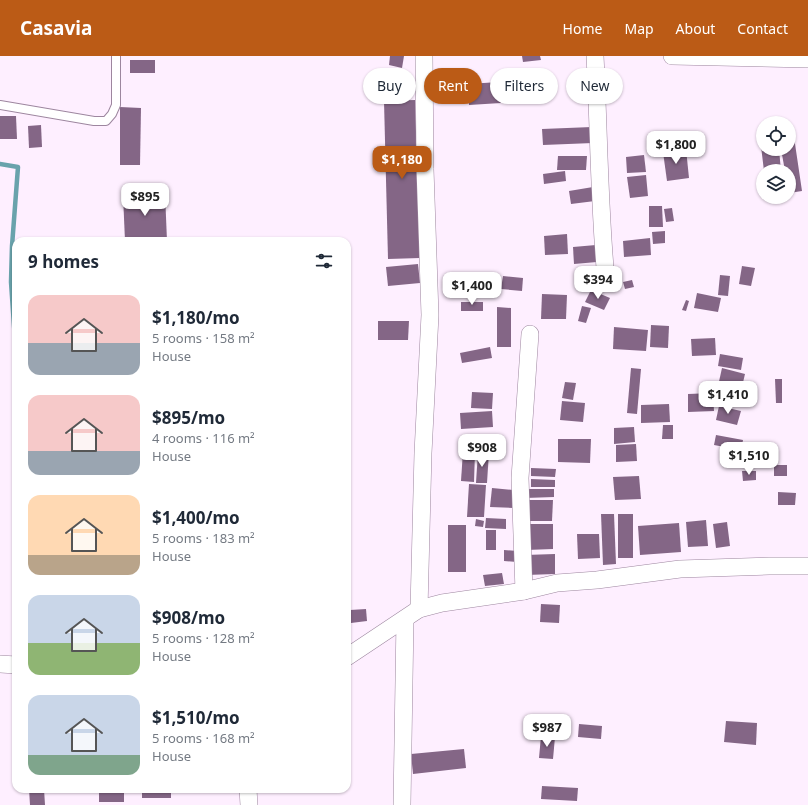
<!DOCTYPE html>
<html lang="en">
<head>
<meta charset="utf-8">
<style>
	:root { --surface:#fff; --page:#f6f6f7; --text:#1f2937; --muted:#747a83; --accent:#bb5b16 }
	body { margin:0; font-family:"Noto Sans",sans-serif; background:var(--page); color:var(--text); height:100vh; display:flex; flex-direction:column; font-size:15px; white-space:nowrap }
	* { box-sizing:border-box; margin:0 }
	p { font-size:13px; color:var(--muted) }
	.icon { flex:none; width:22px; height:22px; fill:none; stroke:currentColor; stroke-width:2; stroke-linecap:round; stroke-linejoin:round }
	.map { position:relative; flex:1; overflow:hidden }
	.side { position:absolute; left:12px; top:181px; width:339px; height:556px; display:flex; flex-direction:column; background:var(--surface); border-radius:12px; box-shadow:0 1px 3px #0004 }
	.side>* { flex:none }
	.guide { position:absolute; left:363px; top:12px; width:380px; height:36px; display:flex; gap:8px }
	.controls { position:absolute; left:756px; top:60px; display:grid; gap:8px }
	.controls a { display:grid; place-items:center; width:40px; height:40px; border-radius:50%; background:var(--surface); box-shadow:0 1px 3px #0004; font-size:20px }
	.price { position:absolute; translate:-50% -34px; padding:0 9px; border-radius:8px; background:#fff; color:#222; font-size:13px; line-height:26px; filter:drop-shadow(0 1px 2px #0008) }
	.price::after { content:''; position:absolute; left:50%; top:24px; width:12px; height:9px; margin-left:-6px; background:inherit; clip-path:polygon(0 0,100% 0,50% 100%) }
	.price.current { background:var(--accent); color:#fff }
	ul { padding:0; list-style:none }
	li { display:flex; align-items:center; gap:12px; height:100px; padding:0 16px }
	li span { display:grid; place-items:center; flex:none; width:112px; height:80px; border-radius:12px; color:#555 }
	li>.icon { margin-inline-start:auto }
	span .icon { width:48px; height:48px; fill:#fffc; stroke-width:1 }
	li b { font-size:17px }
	h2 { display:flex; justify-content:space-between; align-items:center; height:48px; padding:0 16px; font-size:17px }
	.tag { padding:0 14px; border-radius:18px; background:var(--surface); box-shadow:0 1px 3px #0004; font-size:14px; line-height:36px }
	.tag.current { background:var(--accent); color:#fff }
	header { display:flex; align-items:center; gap:24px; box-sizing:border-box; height:56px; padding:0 20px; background:var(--accent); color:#fff }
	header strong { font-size:19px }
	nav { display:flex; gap:22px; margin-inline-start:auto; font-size:14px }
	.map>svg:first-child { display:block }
</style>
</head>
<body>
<header>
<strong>Casavia</strong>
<nav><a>Home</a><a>Map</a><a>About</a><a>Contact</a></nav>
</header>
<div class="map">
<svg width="808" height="749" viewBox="0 0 808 749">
	<rect width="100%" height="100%" fill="#feefff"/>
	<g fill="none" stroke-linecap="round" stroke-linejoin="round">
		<!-- stream -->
		<path stroke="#69a3ac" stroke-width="4.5" d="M0,108L18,111L12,190L11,226L16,298"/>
	</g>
	<!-- building -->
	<g fill="#846686">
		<path d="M390,0H404L402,12L389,9Z"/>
		<path d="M522,0H540L541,4L523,6Z"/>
		<rect x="130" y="4" width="25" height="13"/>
		<path d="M383,12L403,14L402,30L382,29Z"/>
		<path d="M499,26L501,47L469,49L468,28Z"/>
		<path d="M415,44L420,202L388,203L384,45Z"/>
		<path d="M120,51L141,52L140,109H120Z"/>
		<path d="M0,60H16L17,83H0Z"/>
		<path d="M41,69L42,91L29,92L28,70Z"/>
		<path d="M592,71L593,87L543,89L542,73Z"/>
		<path d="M794,81L802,135L789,137V115H785L781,93H789V82Z"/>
		<path d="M760,82H763V93H779L781,115H764Z"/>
		<path d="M686,93L689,122L667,125L663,96Z"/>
		<path d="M644,99L646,116L627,117L626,101Z"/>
		<path d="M558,100H587L586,114H557Z"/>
		<path d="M565,115L566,125L544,128L543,118Z"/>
		<path d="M646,119L648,140L630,142L627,121Z"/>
		<path d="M593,131L595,145L571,148L569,135Z"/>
		<path d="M165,137L167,185H125L123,139Z"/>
		<path d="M649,150H662L663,171H649Z"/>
		<path d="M672,152L674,165L666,166L664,153Z"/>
		<path d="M665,175V187L653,188L652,176Z"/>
		<path d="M567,178L568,198L545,199L544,180Z"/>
		<path d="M650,182L651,199L624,201L623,185Z"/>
		<path d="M596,189L597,206L574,208L573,191Z"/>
		<path d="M418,208L420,227L388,230L386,211Z"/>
		<path d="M742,210L755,212L751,230L739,228Z"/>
		<path d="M720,219L730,220L728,240L718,239Z"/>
		<path d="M503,220L523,222L522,235L501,233Z"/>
		<path d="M632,224L634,231L625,233L623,226Z"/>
		<path d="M591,234L610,242L604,254L585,246Z"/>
		<path d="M697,237L721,242L718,256L694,252Z"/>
		<path d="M542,238L567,239L566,263H541Z"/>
		<path d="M686,244L689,245L686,255L682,254Z"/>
		<rect x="461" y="246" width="22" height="9"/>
		<path d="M582,250L591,252L586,267L578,265Z"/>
		<path d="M497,251L511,252V291H497Z"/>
		<path d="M378,265H409L408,284H378Z"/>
		<path d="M651,269L669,270L668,292L650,291Z"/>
		<path d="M614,271L648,274L646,295L613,293Z"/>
		<path d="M715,282L716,299L692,300L691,283Z"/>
		<path d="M490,291L492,302L462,307L460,297Z"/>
		<path d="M720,298L743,302L741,314L718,310Z"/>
		<path d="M631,312L641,313L637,358L627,357Z"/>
		<path d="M722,312L745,318L741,335L718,330Z"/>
		<path d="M775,323H782V347H776Z"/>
		<path d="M565,326L576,327L573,344L562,342Z"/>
		<path d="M472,336L493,337L492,353L471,352Z"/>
		<path d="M713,337L714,355L688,356V338Z"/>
		<path d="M562,345L585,347L583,366L560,364Z"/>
		<path d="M669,348L670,366L641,367V349Z"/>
		<path d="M719,350L741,355L737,369L716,364Z"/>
		<path d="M492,355L493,371L461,373L460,357Z"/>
		<path d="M663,369H673V383H662Z"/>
		<path d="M634,371L635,386L614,388V372Z"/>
		<path d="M716,379L743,384L741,394L714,389Z"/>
		<path d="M558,383H591L590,407L558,406Z"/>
		<path d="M636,388L637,405L616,406V389Z"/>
		<path d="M463,395L475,396L474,426L461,425Z"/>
		<path d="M478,396H489L487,427H476Z"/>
		<rect x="774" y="409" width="13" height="11"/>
		<path d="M531,412L556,413L555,421L531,420Z"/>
		<path d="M742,415H756V424L743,425Z"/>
		<path d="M639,420L641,443L615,444L613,421Z"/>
		<path d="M531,423L555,424V431H531Z"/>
		<path d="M469,428L486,429L484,461H467Z"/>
		<path d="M492,432L514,434L513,452L490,451Z"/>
		<path d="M525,433H554V441L525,442Z"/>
		<path d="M778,436L796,437L795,449H778Z"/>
		<path d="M526,444H553L552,465H526Z"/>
		<path d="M601,458H614L616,508L603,509Z"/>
		<rect x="618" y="458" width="15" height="44"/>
		<path d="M486,462L506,463V473L485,472Z"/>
		<path d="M476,463L484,465L483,471L475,470Z"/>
		<path d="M706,464L708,490L688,491L686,466Z"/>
		<path d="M727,466L730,490L716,492L713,468Z"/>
		<path d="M679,467L681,496L640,499L638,470Z"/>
		<path d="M526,468H553V493L526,494Z"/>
		<rect x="448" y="469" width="18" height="47"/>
		<rect x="486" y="474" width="10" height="20"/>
		<path d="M577,478H599L600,502L578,503Z"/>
		<path d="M504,494L518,495L517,506L504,505Z"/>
		<path d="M555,498V518L526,519L525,499Z"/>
		<path d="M502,517L504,528L485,530L483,519Z"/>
		<path d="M541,548L560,549L559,567L540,566Z"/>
		<path d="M366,553L367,565L351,567L350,554Z"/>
		<path d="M726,665L757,667L756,689L724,686Z"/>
		<path d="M579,668L602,670L601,683L578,681Z"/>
		<path d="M541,680L555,681L553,703L539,702Z"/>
		<path d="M464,693L466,712L413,718L411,698Z"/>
		<path d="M542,730L578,732L577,745L541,743Z"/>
		<path d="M29,733H44L45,749H30Z"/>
		<rect x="99" y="733" width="25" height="13"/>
		<rect x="142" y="733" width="29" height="9"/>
	</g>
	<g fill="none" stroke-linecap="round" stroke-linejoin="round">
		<defs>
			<path id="service" d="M0,49L94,65H106L112,58L116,49V0"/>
			<g id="minor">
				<path d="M595,0C599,74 599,149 606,223"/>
				<path d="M672,0L808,3"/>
				<path d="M524,535L520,422L530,278"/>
				<path d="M419,553L423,397L430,259L425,113L424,0"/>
				<path d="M347,601L419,553L442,547L524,535L557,527L597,524L680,513L769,510H808"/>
				<path d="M0,608L16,609"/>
				<path d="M248,733L249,749"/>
				<path d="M402,749L405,563"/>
			</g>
		</defs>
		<!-- service casing -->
		<use href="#service" stroke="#9d869f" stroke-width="10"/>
		<!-- minor casing -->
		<use href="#minor" stroke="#9d869f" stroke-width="18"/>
		<!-- service -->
		<use href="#service" stroke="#fff" stroke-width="8"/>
		<!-- minor -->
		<use href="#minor" stroke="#fff" stroke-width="17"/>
	</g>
</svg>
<div class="controls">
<a><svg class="icon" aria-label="locate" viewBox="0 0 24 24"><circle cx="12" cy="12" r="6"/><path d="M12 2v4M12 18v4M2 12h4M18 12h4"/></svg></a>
<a><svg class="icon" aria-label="layers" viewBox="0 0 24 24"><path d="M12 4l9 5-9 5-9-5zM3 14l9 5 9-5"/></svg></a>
</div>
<b class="price" style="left:676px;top:109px">$1,800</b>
<b class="price current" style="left:402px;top:124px">$1,180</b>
<b class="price" style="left:145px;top:161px">$895</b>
<b class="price" style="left:598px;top:244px">$394</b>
<b class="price" style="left:472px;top:250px">$1,400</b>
<b class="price" style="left:728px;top:359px">$1,410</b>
<b class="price" style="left:482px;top:412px">$908</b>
<b class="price" style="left:749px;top:420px">$1,510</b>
<b class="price" style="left:547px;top:692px">$987</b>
<div class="guide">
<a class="tag">Buy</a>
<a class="tag current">Rent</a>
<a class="tag">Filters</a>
<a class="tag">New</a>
</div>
<section class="side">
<h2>9 homes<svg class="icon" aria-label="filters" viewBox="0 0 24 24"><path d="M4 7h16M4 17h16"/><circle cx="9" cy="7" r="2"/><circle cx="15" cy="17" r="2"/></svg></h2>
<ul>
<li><span style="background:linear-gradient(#f6c9c9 60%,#9aa5b1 0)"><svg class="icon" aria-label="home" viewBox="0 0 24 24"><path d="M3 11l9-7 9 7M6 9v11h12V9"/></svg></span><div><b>$1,180/mo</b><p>5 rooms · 158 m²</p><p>House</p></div></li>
<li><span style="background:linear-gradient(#f6c9c9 70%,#9aa5b1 0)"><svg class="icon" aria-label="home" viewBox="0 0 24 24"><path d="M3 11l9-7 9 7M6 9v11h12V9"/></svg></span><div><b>$895/mo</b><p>4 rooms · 116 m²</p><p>House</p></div></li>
<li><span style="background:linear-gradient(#ffd9b3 75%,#b9a48a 0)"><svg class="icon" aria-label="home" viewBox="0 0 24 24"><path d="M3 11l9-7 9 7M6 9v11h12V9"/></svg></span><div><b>$1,400/mo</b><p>5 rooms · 183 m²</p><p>House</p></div></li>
<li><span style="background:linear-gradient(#c9d6e8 60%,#8fb573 0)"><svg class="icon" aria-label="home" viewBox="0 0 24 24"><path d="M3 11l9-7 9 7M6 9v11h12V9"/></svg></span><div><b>$908/mo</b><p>5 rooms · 128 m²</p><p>House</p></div></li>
<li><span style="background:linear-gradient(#c9d6e8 75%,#7fa58c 0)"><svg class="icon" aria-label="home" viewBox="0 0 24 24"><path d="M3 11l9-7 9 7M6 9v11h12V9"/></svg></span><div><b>$1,510/mo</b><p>5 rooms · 168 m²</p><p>House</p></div></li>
</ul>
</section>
</div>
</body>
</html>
